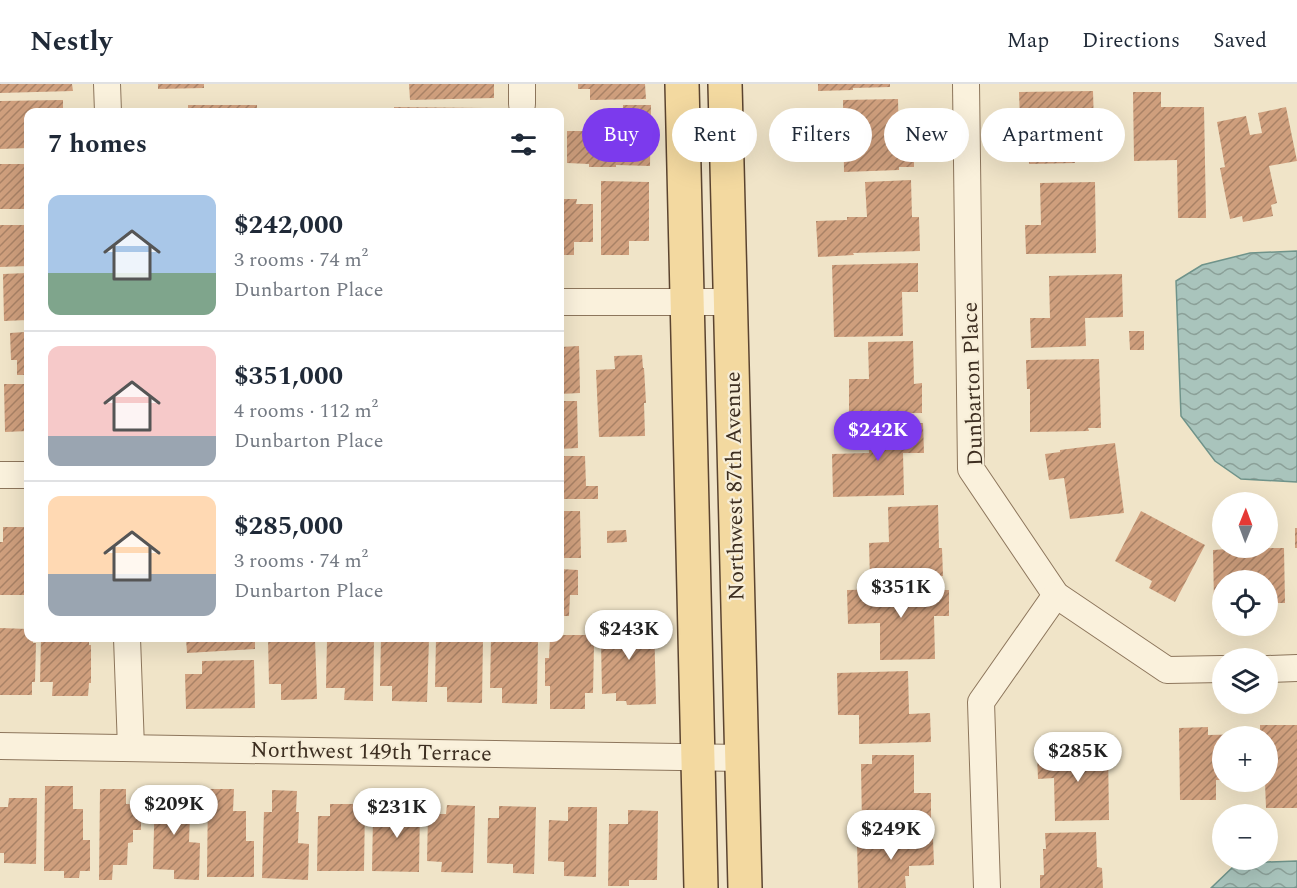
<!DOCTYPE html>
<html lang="en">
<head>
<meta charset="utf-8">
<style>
	:root { --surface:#fff; --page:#f6f6f7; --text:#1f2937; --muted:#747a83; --line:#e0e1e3; --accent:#7c3aed }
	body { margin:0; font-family:Spectral,serif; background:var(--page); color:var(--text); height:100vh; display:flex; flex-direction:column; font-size:22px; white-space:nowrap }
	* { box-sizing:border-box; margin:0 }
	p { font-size:20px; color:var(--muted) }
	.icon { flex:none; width:33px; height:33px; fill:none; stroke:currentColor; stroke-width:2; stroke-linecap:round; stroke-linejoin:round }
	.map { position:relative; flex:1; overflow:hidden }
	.side { position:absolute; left:24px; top:24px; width:540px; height:534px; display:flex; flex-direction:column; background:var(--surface); border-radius:12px; box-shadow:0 6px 24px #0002 }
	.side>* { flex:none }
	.guide { position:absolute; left:582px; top:24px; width:570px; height:54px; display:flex; gap:12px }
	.needle { width:39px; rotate:1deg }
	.tools { position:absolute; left:1212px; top:408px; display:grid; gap:12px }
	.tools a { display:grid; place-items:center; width:66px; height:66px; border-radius:50%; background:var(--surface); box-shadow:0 6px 24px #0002; font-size:30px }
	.price { position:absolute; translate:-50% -51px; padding:0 14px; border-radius:21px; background:#fff; color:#222; font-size:20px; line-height:39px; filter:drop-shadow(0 2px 3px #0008) }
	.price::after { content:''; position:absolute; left:50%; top:36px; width:18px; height:14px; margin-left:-9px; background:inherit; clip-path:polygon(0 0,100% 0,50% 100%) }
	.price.selected { background:var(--accent); color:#fff }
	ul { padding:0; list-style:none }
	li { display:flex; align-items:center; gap:18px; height:150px; padding:0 24px }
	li+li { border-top:2px solid var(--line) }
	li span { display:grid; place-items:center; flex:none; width:168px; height:120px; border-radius:12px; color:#555 }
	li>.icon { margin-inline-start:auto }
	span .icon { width:72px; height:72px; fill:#fffc; stroke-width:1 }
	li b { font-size:26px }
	h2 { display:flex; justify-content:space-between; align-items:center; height:72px; padding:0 24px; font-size:26px }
	.chip { padding:0 21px; border-radius:27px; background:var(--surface); box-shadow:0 6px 24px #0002; font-size:21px; line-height:54px }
	.chip.selected { background:var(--accent); color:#fff }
	header { display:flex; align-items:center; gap:36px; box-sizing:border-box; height:84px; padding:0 30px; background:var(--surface); border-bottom:2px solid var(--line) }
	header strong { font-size:28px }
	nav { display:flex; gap:33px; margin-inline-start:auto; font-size:21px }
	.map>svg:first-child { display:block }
</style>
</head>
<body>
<header>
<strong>Nestly</strong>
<nav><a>Map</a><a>Directions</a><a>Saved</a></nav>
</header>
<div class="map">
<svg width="1297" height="804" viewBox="0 0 1297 804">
	<defs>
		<pattern id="water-waves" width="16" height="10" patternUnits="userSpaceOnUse" patternTransform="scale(1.5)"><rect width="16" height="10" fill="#a9c4bc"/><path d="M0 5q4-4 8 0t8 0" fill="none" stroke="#8ba098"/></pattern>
		<pattern id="building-hatch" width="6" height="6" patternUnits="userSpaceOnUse" patternTransform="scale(1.5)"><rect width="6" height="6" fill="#cf9f7d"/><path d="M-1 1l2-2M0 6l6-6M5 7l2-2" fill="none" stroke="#a98266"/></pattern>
	</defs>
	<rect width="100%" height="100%" fill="#f0e4c8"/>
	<!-- water -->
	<g fill="url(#water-waves)" stroke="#6f938a" stroke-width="1.5">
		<path d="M1297,167V398L1241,395L1215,377L1181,332L1176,197L1202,181L1250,169Z"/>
		<path d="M1297,777V804H1211L1233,783L1267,778Z"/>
	</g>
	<!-- building -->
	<g fill="url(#building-hatch)">
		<path d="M0,0H72L73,7L0,9Z"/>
		<path d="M158,0H204V4L158,5Z"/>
		<path d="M409,0H494V14L410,16Z"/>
		<path d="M578,0H645L646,15L590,16V5H578Z"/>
		<path d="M818,0H890V3L853,4V6L818,7Z"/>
		<path d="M1093,7L1094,42H1074L1075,79L1029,80L1028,37H1020L1019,8Z"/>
		<path d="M1133,8H1161V23H1204L1206,134H1178L1177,76L1134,77Z"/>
		<path d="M898,15L899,57L914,56V83H899V86L844,88L843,16Z"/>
		<path d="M63,16V28H28V64L0,65V17Z"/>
		<rect x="188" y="21" width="69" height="7"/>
		<path d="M623,21H651L650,82L616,81V83H589V80L567,79V47H605V45H622Z"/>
		<path d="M394,23L485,24L484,28H394Z"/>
		<path d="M1286,23L1297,77L1269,82L1277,119L1271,121L1273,132L1243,138L1242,132L1230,135L1220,84L1225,83L1217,38L1246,32L1250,51L1262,49L1258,29Z"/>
		<rect x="0" y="80" width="28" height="45"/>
		<path d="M911,96L912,133H919L920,167L853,169L854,171L818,173L816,137L847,136V133H867L865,98Z"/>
		<path d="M601,97L649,98V157H629V171H601Z"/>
		<path d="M1095,98L1096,169L1026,170L1025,141H1041L1040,99Z"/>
		<path d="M560,115H577L576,120H593V158H574V171H560Z"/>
		<path d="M0,141H28V182L0,183Z"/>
		<path d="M918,179V208H902L903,252L834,253L832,181Z"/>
		<path d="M28,189V236L4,237L3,190Z"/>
		<path d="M1122,190L1123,233L1085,234L1086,262L1031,264L1030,234H1050L1049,192Z"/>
		<path d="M25,244H28V291H17V276H11L10,249L25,248Z"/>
		<path d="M1129,247H1144V266H1130Z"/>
		<path d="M913,257L914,300L922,299V329L849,330V295H869L868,258Z"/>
		<path d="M579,262L580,309L560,310V263Z"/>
		<path d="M642,271L643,284H644L646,319H644L645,352L599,353L596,286L615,285L614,272Z"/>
		<path d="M1099,275L1101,344H1088L1089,347L1030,348V305H1027L1026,276Z"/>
		<path d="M4,300H28V347L5,348Z"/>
		<path d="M560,317H577L578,364L560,365Z"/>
		<path d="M923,339L924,369H903L904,411L833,413L832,370L869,369L868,341Z"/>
		<path d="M1115,359L1124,429L1070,435L1064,394L1049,396L1045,370L1060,368V366Z"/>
		<path d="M560,372H585L586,402H598V415H562V420H560Z"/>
		<path d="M938,421L939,464H942L943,492L870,495L869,459L889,458L888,423Z"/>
		<path d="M560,427H580L581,474H560Z"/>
		<path d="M1141,427L1205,461L1175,518L1149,504L1152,497L1115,477Z"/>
		<path d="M3,443H28V511H0V458H3Z"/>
		<rect x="1295" y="444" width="2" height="20"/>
		<path d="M626,446L627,458L607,459V447Z"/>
		<path d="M1228,464H1284L1285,519H1268V496H1222V536H1216V519H1214L1213,466L1228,465Z"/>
		<path d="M560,485L578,486V511H570L569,532H560Z"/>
		<path d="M933,504L934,506H949V532H934L935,575L880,576V539L848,540L847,506Z"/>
		<path d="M654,535L656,620L627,621L626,617H616V609L602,610L601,556H603V537Z"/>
		<path d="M0,544L28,545V554H33V559H36L35,598H32V611H0Z"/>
		<path d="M560,551H591V561H594L593,609H585V625H550V602H545V574H549L550,554H560Z"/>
		<path d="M41,554H89V561H91V599H89L88,612H52L53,598H40Z"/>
		<path d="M186,554H255V565L187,569Z"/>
		<path d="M268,554H315L317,615L281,616V600H269Z"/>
		<path d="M350,554H374L373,617L344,616L345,604H326L327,556L350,557Z"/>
		<path d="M381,554H429L427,618L392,617V602H380Z"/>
		<path d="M436,554H483L482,619L447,618V603H435Z"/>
		<path d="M491,554H538L537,620L502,619V604H490Z"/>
		<path d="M254,576L255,624L186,625L185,590H202V577Z"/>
		<path d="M908,587L909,630L930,629L931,658L859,660V631H838L837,589Z"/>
		<path d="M1260,641H1297V724H1266L1265,698H1268V652H1260Z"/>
		<path d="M1208,643V651L1250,650V652H1222V696H1216V716H1180L1179,644Z"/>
		<path d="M1108,665L1109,736L1055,737L1054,694L1038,695L1037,669H1053V667Z"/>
		<path d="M872,671H914V709H931V741L862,742L861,680H872Z"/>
		<path d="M45,702H73V725H83V756H90V787H80L79,794H64V787H44Z"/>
		<path d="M155,703L183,704V725L200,726V730H190L189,758L200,759L199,796L174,795V786L153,785Z"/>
		<path d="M100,705H126V720H141V746H133V758L128,759L127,781H113L112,796H99Z"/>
		<path d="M208,705H234L233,727H246V757H254V793H207Z"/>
		<path d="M272,706L297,707L296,728H299L298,759L309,760L308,796L262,794L264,728H272Z"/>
		<path d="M9,714H37L36,780L4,779V769H0V723H8Z"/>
		<path d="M330,720H365L364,787H317L318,732H330Z"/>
		<path d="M385,720L420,721L419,788L372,787L373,733H385Z"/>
		<path d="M447,721L475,722L473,789L441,788L442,778L427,777L428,730H446Z"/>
		<path d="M499,722L536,723L534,790L513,789V780L487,779L488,734H499Z"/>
		<path d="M568,723H597L596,793L564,792V778L548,777L549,736L568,737Z"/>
		<path d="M628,726L658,727L657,796H629V802H608L609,740H628Z"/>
		<path d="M1096,748L1097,783L1102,784L1103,804H1040V791H1044L1043,765H1046L1045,749Z"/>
		<path d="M933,755L934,781L909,782V792H905L906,804H858L857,757Z"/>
	</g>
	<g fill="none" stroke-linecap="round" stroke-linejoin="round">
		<defs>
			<g id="minor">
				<path d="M107,0L108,28"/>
				<path d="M522,0V20"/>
				<path d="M966,0L971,385L1056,511L1167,586L1222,585"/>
				<path d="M560,218H730"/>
				<path d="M0,391H28"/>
				<path d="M127,554L131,664"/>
				<path d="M1268,585L1297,584"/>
				<path d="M0,662L741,674"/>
				<path d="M987,804L981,618L1056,511"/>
			</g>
			<g id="major">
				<path d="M682,0L701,804"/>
				<path d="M725,0L745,804"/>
			</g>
		</defs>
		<!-- minor casing -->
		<use href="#minor" stroke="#8d765c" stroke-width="28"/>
		<!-- major casing -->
		<use href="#major" stroke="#5b4430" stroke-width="36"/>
		<!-- minor -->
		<use href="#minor" stroke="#faf1dc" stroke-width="26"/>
		<!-- major -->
		<use href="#major" stroke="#f3d9a0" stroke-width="33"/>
	</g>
	<g text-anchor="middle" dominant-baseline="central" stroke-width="4.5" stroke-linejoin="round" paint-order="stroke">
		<!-- street labels -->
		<g font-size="22" fill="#3d2e20" stroke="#f7eed8">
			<text transform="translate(973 300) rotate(-92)">Dunbarton Place</text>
			<text transform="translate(735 402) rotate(-91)">Northwest 87th Avenue</text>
			<text transform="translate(371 668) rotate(1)">Northwest 149th Terrace</text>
		</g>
	</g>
</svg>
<div class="tools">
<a><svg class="needle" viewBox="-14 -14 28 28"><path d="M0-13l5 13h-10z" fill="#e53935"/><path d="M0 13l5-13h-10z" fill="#747a83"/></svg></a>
<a><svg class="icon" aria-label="locate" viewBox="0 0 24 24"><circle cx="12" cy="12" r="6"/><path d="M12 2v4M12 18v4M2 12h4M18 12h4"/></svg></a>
<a><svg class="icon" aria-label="layers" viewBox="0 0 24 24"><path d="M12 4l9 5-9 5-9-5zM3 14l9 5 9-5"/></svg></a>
<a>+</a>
<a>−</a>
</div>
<b class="price selected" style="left:878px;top:378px">$242K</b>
<b class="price" style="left:901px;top:535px">$351K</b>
<b class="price" style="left:629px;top:577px">$243K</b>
<b class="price" style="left:1078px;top:699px">$285K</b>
<b class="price" style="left:174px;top:752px">$209K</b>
<b class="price" style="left:397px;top:755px">$231K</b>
<b class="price" style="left:891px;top:777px">$249K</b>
<div class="guide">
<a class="chip selected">Buy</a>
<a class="chip">Rent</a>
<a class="chip">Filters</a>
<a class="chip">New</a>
<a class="chip">Apartment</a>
</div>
<section class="side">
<h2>7 homes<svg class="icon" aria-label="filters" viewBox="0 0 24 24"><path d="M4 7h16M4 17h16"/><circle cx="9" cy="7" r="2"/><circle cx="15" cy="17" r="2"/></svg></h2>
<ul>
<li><span style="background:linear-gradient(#a9c7e8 65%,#7fa58c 0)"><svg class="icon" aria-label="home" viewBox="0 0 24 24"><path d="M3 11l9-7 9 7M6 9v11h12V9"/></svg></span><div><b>$242,000</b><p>3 rooms · 74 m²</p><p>Dunbarton Place</p></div></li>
<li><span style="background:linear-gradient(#f6c9c9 75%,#9aa5b1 0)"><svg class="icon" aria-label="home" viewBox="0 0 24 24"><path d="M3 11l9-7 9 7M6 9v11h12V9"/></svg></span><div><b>$351,000</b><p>4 rooms · 112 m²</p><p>Dunbarton Place</p></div></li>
<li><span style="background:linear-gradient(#ffd9b3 65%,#9aa5b1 0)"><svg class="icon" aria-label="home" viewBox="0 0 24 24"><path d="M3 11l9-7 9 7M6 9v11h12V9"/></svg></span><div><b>$285,000</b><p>3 rooms · 74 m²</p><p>Dunbarton Place</p></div></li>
</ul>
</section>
</div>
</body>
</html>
